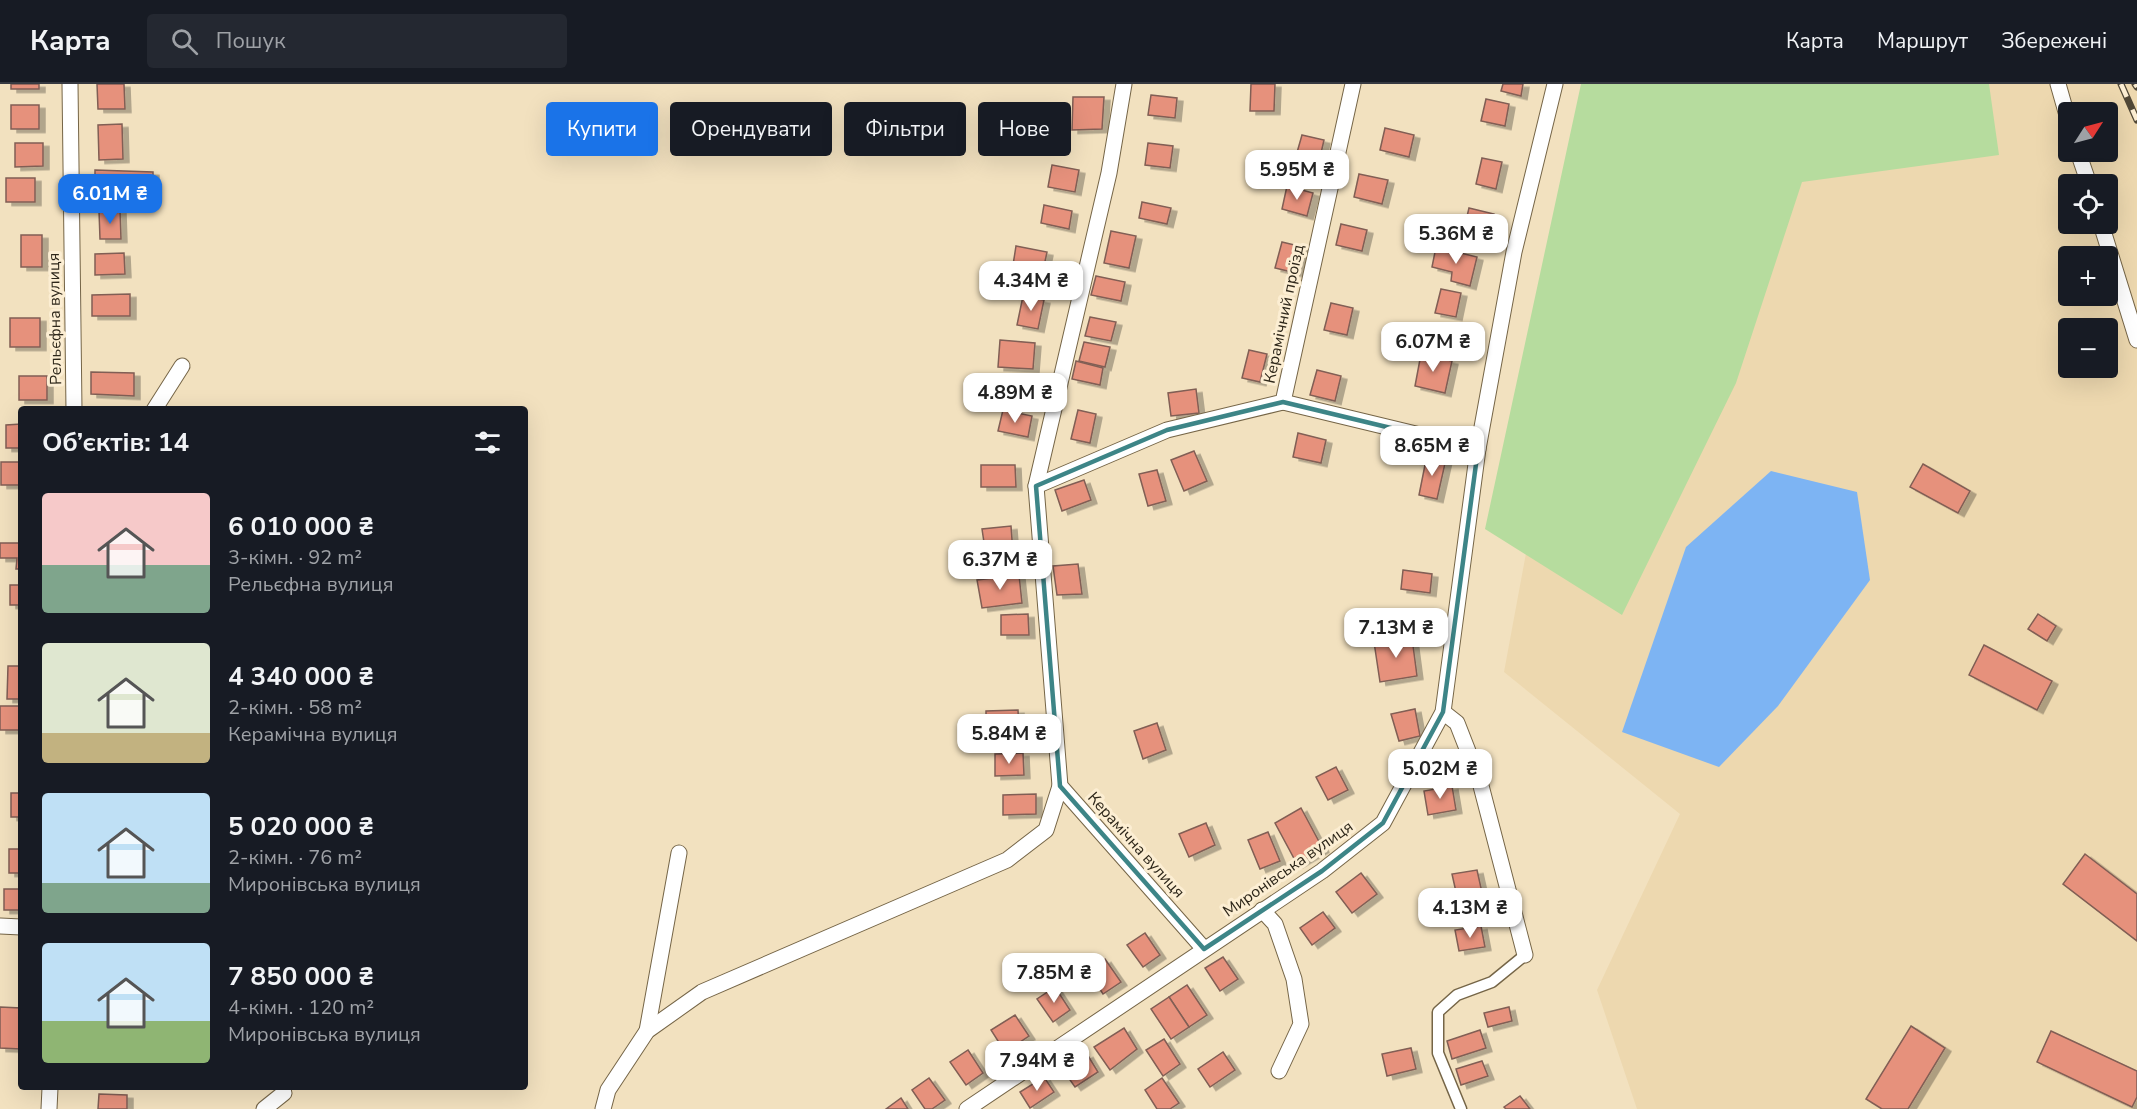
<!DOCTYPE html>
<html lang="uk">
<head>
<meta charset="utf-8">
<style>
	:root { --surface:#171b24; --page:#242831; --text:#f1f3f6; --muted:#9ea1a6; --line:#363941; --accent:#1a73e8 }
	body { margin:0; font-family:"Nunito Sans",sans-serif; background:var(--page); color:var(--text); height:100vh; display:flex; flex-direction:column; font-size:22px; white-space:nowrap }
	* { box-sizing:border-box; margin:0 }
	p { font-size:20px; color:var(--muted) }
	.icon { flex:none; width:33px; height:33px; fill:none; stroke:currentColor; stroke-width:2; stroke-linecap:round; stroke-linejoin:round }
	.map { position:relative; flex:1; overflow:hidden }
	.panel { position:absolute; left:18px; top:322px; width:510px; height:684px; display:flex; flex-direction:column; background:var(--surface); border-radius:6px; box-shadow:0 6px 24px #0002 }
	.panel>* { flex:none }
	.guide { position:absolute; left:546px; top:18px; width:570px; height:54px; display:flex; gap:12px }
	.needle { width:39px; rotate:54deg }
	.controls { position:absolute; left:2058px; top:18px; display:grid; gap:12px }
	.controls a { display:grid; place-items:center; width:60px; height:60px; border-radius:6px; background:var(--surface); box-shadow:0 6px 24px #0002; font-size:30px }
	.price { position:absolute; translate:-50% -51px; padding:0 14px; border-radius:12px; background:#fff; color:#222; font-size:20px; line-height:39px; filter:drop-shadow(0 2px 3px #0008) }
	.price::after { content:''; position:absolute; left:50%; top:36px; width:18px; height:14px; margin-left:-9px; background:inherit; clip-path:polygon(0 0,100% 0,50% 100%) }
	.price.on { background:var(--accent); color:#fff }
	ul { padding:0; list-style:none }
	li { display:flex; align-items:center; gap:18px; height:150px; padding:0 24px }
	li span { display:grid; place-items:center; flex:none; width:168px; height:120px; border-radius:6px; color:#555 }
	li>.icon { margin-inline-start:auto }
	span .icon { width:72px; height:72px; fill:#fffc; stroke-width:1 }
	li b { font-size:26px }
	h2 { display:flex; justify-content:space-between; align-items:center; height:72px; padding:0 24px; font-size:26px }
	.tag { padding:0 21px; border-radius:6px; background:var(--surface); box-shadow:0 6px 24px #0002; font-size:21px; line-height:54px }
	.tag.on { background:var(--accent); color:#fff }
	header { display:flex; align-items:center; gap:36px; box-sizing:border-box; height:84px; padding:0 30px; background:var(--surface); border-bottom:2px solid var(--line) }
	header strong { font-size:28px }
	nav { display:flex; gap:33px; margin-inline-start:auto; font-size:21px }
	.search { width:420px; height:54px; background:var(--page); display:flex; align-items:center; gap:15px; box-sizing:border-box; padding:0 21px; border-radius:6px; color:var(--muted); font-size:22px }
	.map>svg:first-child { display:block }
</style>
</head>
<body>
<header>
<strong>Карта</strong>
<div class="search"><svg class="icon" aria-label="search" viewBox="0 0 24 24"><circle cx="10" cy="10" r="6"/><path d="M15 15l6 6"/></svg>Пошук</div>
<nav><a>Карта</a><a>Маршрут</a><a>Збережені</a></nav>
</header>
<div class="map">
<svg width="2137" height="1025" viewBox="0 0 2137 1025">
	<defs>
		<filter id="shadow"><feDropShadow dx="6" dy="3.5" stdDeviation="0" flood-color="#0004"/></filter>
	</defs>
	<rect width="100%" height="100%" fill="#f2e1bf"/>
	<!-- built -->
	<path fill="#edd8af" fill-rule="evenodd" d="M1613,0H2137V1025H1637L1597,906L1680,730L1504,588ZM2068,28H2108V68H2068ZM2068,100H2108V140H2068ZM2068,172H2108V212H2068ZM2068,244H2108V284H2068Z"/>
	<!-- green -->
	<path fill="#b6dc9e" d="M1581,0H1989L1999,71L1802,98L1736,299L1622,531L1485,445Z"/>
	<!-- water -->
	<path fill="#7db4f3" d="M1771,387L1857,408L1870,496L1778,622L1719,683L1622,648L1686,463Z"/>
	<!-- building -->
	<g fill="#e6917c" stroke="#815e54" stroke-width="1.5" filter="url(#shadow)">
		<rect x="11" y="0" width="28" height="5"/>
		<path d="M97,0H124L125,25H98Z"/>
		<path d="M1251,0H1275L1274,27H1250Z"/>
		<path d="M1503,0H1523L1521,12L1501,7Z"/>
		<path d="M1151,11L1177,14L1175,34L1148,31Z"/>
		<path d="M1073,13H1104L1102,45L1072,46Z"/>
		<path d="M1486,15L1509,20L1505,42L1481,37Z"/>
		<rect x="11" y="21" width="28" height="24"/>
		<path d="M122,40L123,75L99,76L98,41Z"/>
		<path d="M1385,44L1414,51L1409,73L1380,66Z"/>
		<path d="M1302,51L1324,56L1319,78L1296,72Z"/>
		<path d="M15,59H43V82L15,83Z"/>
		<path d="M1148,59L1173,62L1170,84L1145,81Z"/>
		<path d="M1482,74L1502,78L1496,105L1476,100Z"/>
		<path d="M1052,81L1079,86L1075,108L1048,103Z"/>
		<path d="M95,86L153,88V115L95,113Z"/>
		<path d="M1359,90L1388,96L1382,120L1354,113Z"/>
		<rect x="6" y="94" width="29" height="24"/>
		<path d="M1287,102L1313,109L1307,132L1282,125Z"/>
		<path d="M1142,118L1171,124L1167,140L1139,134Z"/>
		<path d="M1044,121L1072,127L1069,145L1041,139Z"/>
		<path d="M1469,124L1494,130L1488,154L1463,149Z"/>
		<path d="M120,126L121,155H100L99,127Z"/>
		<path d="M1341,140L1367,146L1362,167L1336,161Z"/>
		<path d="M1111,147L1136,152L1129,184L1104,179Z"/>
		<rect x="21" y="151" width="21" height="32"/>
		<path d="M1282,158L1303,163L1296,189L1275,184Z"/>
		<path d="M1016,162L1047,168L1043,187L1013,181Z"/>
		<path d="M1436,163L1477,173L1470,202L1451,197L1452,188L1432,183Z"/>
		<path d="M124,169L125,190L95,191V170Z"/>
		<path d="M1096,192L1125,198L1121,217L1091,211Z"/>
		<path d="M1441,205L1461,209L1456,233L1435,229Z"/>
		<path d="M130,210V232H92V211Z"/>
		<path d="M1023,212L1044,216L1038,245L1017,241Z"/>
		<path d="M1331,219L1353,224L1347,251L1324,246Z"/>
		<path d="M1090,233L1116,238L1111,257L1085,252Z"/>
		<rect x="10" y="234" width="30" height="29"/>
		<path d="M1000,256L1035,259L1033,285L998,283Z"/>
		<path d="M1084,258L1110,263L1105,283L1079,277Z"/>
		<path d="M1249,266L1267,270L1260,298L1242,294Z"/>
		<path d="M1421,270L1452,277L1445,309L1415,302Z"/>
		<path d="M1076,277L1103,284L1100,301L1072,295Z"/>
		<path d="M1317,286L1341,292L1335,317L1310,311Z"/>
		<path d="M91,288L134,289V312L91,310Z"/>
		<rect x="19" y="292" width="28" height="24"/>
		<path d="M1196,305L1199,329L1171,332L1168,309Z"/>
		<path d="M1003,326L1032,332L1028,353L998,347Z"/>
		<path d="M1078,326L1096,330L1090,359L1071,355Z"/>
		<path d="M21,340V364H6V341Z"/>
		<path d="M1298,349L1326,356L1321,379L1293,373Z"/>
		<path d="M1194,367L1207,397L1184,407L1171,376Z"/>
		<path d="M1427,371L1446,375L1437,415L1419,411Z"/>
		<rect x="1" y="378" width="20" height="23"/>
		<path d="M1923,380L1970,407L1958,429L1910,403Z"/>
		<path d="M981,381H1015L1016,403H981Z"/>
		<path d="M1157,386L1166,417L1148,422L1139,390Z"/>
		<path d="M1084,396L1091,416L1062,427L1055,406Z"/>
		<path d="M1011,442L1013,469L1020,470L1023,486L989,492L982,445Z"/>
		<path d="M0,459H21V485H16L17,474H0Z"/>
		<path d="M1078,480L1082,510L1057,511L1053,482Z"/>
		<path d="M1403,486L1432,490L1430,509L1401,505Z"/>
		<path d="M1019,491L1022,519L982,524L977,496Z"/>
		<rect x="10" y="501" width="11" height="20"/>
		<path d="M1028,530L1029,551H1001V531Z"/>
		<path d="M2038,530L2056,542L2047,557L2028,545Z"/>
		<path d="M1412,554L1417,592L1380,598L1374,558Z"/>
		<path d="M1984,561L2052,597L2037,626L1969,591Z"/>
		<path d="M8,582H21V615H7Z"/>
		<rect x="0" y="622" width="21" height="24"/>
		<path d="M1415,625L1420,652L1399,657L1391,630Z"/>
		<path d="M1018,626L1019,648L986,649V627Z"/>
		<path d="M1157,639L1166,666L1143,675L1134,647Z"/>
		<path d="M1023,669L1024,691L995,692V670Z"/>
		<path d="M1336,683L1348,706L1328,716L1316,693Z"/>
		<path d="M1452,702L1456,726L1428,731L1424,707Z"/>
		<rect x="11" y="709" width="10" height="24"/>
		<path d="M1036,710V730L1003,731V711Z"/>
		<path d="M1301,724L1323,765L1297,780L1275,739Z"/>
		<path d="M1206,739L1215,761L1189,773L1179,750Z"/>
		<path d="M1268,748L1280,777L1260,785L1248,756Z"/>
		<rect x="9" y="765" width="12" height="24"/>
		<path d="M2085,770L2137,810V857L2063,800Z"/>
		<path d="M1477,786L1485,822L1460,826L1452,790Z"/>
		<path d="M1361,789L1377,810L1352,829L1336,808Z"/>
		<rect x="4" y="805" width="17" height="21"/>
		<path d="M1323,828L1335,844L1312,861L1300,844Z"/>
		<path d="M1481,842L1485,863L1459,867L1455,846Z"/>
		<path d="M1145,849L1160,871L1143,883L1127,861Z"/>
		<path d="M1223,873L1238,895L1220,907L1205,884Z"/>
		<path d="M1105,875L1121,898L1103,910L1088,887Z"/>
		<path d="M1187,901L1207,931L1189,943L1169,913Z"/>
		<path d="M1055,903L1070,926L1053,938L1037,915Z"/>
		<path d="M1169,913L1189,943L1171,955L1151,925Z"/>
		<path d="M0,923L21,924V965L0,964Z"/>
		<path d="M1509,923L1512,937L1488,943L1484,929Z"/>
		<path d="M1015,931L1029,952L1005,968L991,946Z"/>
		<path d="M1911,942L1945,964L1908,1025H1882L1866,1015Z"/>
		<path d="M1124,944L1137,965L1110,986L1094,963Z"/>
		<path d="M1480,946L1486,964L1452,975L1447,957Z"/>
		<path d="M2051,947L2137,987V1013L2132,1023L2037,978Z"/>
		<path d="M1164,955L1180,980L1163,992L1146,966Z"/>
		<path d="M1411,964L1416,985L1387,992L1382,970Z"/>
		<path d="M968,966L983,989L966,1001L950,978Z"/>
		<path d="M1223,968L1235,986L1210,1003L1198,985Z"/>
		<path d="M1087,970L1098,988L1075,1003L1063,986Z"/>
		<path d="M1482,977L1488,992L1461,1001L1456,985Z"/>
		<path d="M1044,993L1054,1008L1030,1024L1020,1008Z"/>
		<path d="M929,994L945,1016L932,1025H925L912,1006Z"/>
		<path d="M1162,994L1179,1019L1170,1025H1157L1145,1006Z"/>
		<path d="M99,1010L127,1011V1025H98Z"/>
		<path d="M1520,1012L1530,1025H1506L1504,1023Z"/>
		<path d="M901,1014L908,1025H886Z"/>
	</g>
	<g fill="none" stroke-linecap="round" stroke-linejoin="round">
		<defs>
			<path id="pedestrian" d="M1461,1025L1438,969V928L1457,911L1492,898L1525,871"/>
			<g id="minor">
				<path d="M70,0L74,326"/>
				<path d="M1124,0L1109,89L1036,402L1060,702L1204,865"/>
				<path d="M2058,0L2068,35"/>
				<path d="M2078,68L2089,100"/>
				<path d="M2101,140L2137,256"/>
				<path d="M1283,318L1478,365"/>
				<path d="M154,326L182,282"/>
				<path d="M1036,402L1167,346L1283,318L1353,0"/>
				<path d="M1443,628L1457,639L1480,698L1525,871"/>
				<path d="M1262,826L1275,840L1294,895L1301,940L1279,987"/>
				<path d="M0,842L21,843"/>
				<path d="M647,947L679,769"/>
				<path d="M49,1025L50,1004"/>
				<path d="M264,1025L284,1009"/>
				<path d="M603,1025L608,1006L647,947L702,908L1007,776L1046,746L1060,702"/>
				<path d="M967,1025L1322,787L1383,739L1443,628L1478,365L1514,168L1555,0"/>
			</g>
		</defs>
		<!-- pedestrian casing -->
		<use href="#pedestrian" stroke="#756547" stroke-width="13"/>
		<!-- minor casing -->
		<use href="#minor" stroke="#756547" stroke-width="17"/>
		<!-- pedestrian -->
		<use href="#pedestrian" stroke="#fff" stroke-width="10"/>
		<!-- minor -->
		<use href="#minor" stroke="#fff" stroke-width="15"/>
		<defs>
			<g id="rail">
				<path d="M2121,0L2137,36"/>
				<path d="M2135,0L2137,3"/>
			</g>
		</defs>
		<!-- rail casing -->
		<use href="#rail" stroke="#514837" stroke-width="7"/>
		<!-- rail -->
		<use href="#rail" stroke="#fceed3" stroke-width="4.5" stroke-dasharray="14" stroke-linecap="butt"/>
	</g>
	<!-- marked area -->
	<path fill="none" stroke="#3d8587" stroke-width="4.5" stroke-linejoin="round" d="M1283,318L1478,365L1443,628L1383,739L1322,787L1204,865L1060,702L1036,402L1167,346Z"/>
	<g text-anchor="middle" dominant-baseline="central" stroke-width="6" stroke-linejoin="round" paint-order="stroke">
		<!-- street labels -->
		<g font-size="16" fill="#2e271a" stroke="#fceed3">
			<text transform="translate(1284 230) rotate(-78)">Керамічний проїзд</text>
			<text transform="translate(55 235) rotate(-91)">Рельєфна вулиця</text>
			<text transform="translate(1136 761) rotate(48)">Керамічна вулиця</text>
			<text transform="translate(1288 785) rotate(-35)">Миронівська вулиця</text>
		</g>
	</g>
</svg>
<div class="controls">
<a><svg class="needle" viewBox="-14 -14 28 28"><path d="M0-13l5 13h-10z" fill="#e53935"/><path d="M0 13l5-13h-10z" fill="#9ea1a6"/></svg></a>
<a><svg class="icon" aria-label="locate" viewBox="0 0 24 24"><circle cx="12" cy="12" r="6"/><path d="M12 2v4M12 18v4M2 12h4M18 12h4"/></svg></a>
<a>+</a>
<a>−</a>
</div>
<b class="price" style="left:1297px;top:117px">5.95M ₴</b>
<b class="price on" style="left:110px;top:141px">6.01M ₴</b>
<b class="price" style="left:1456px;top:181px">5.36M ₴</b>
<b class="price" style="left:1031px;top:228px">4.34M ₴</b>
<b class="price" style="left:1433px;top:289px">6.07M ₴</b>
<b class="price" style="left:1015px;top:340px">4.89M ₴</b>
<b class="price" style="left:1432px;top:393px">8.65M ₴</b>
<b class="price" style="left:1000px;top:507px">6.37M ₴</b>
<b class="price" style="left:1396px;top:575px">7.13M ₴</b>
<b class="price" style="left:1009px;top:681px">5.84M ₴</b>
<b class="price" style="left:1440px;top:716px">5.02M ₴</b>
<b class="price" style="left:1470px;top:855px">4.13M ₴</b>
<b class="price" style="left:1054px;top:920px">7.85M ₴</b>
<b class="price" style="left:1037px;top:1008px">7.94M ₴</b>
<div class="guide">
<a class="tag on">Купити</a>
<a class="tag">Орендувати</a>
<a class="tag">Фільтри</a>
<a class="tag">Нове</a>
</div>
<section class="panel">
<h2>Об’єктів: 14<svg class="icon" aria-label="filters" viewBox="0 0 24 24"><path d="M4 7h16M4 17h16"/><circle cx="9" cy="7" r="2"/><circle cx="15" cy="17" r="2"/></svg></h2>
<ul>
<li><span style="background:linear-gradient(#f6c9c9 60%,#7fa58c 0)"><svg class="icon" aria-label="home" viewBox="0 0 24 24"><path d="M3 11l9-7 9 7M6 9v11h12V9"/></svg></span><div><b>6 010 000 ₴</b><p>3-кімн. · 92 m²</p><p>Рельєфна вулиця</p></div></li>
<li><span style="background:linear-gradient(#dfe7d0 75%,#c2b280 0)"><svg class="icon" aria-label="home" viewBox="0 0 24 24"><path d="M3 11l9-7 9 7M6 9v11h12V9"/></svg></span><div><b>4 340 000 ₴</b><p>2-кімн. · 58 m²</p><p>Керамічна вулиця</p></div></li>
<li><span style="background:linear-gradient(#bfe0f5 75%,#7fa58c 0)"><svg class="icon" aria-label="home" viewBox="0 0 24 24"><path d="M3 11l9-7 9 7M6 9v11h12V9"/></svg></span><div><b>5 020 000 ₴</b><p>2-кімн. · 76 m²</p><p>Миронівська вулиця</p></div></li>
<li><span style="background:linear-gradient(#bfe0f5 65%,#8fb573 0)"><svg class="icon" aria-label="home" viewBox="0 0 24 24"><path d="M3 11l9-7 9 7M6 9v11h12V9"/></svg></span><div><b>7 850 000 ₴</b><p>4-кімн. · 120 m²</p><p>Миронівська вулиця</p></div></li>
</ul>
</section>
</div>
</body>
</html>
